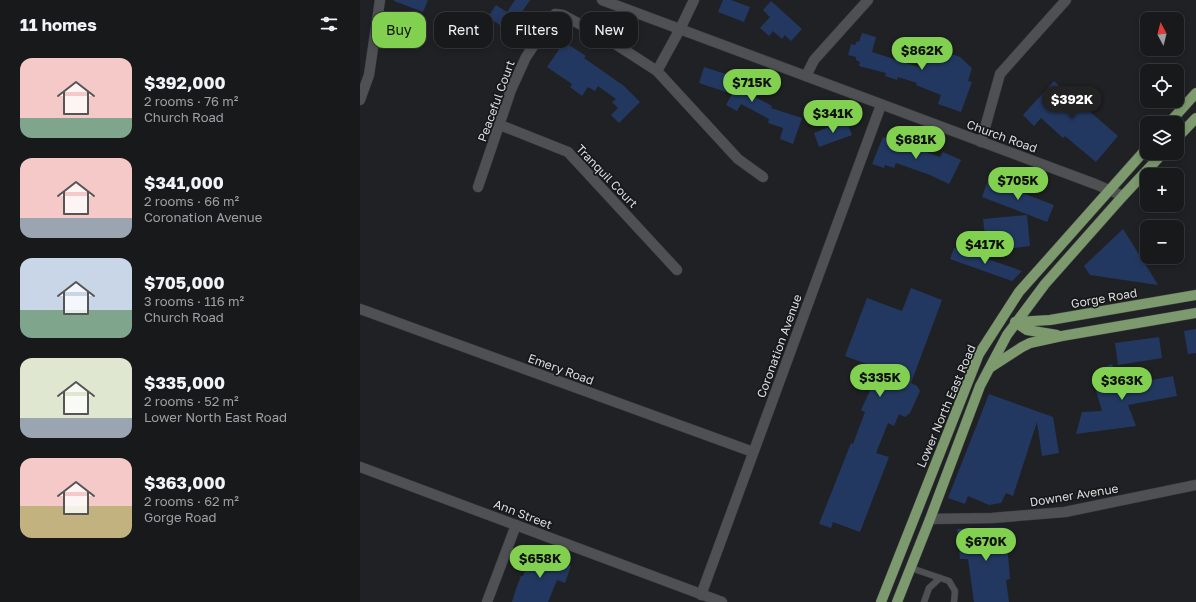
<!DOCTYPE html>
<html lang="en">
<head>
<meta charset="utf-8">
<style>
	:root { --surface:#18191b; --page:#212224; --text:#f1f3f6; --muted:#9fa0a3; --line:#36383a; --accent:#82d04f }
	body { margin:0; font-family:"Golos Text",sans-serif; background:var(--page); color:var(--text); height:100vh; display:flex; flex-direction:column; font-size:15px; white-space:nowrap }
	* { box-sizing:border-box; margin:0 }
	p { font-size:13px; color:var(--muted) }
	.icon { flex:none; width:22px; height:22px; fill:none; stroke:currentColor; stroke-width:2; stroke-linecap:round; stroke-linejoin:round }
	.map { position:relative; flex:1; overflow:hidden }
	.details { display:flex; flex-direction:column; background:var(--surface); width:360px }
	.details>* { flex:none }
	.banner { position:absolute; left:12px; top:12px; width:380px; height:36px; display:flex; gap:8px }
	.needle { width:26px; rotate:353deg }
	.controls { position:absolute; left:780px; top:12px; display:grid; gap:8px }
	.controls a { display:grid; place-items:center; width:44px; height:44px; border-radius:8px; background:var(--surface); box-shadow:0 2px 6px #0003,0 0 0 1px var(--line); font-size:20px }
	.price { position:absolute; translate:-50% -34px; padding:0 9px; border-radius:14px; background:var(--accent); color:#111; font-size:13px; line-height:26px; filter:drop-shadow(0 1px 2px #0008) }
	.price::after { content:''; position:absolute; left:50%; top:24px; width:12px; height:9px; margin-left:-6px; background:inherit; clip-path:polygon(0 0,100% 0,50% 100%) }
	.price.active { background:#222; color:#fff }
	ul { padding:0; list-style:none }
	li { display:flex; align-items:center; gap:12px; height:100px; padding:0 20px }
	li span { display:grid; place-items:center; flex:none; width:112px; height:80px; border-radius:12px; color:#555 }
	li>.icon { margin-inline-start:auto }
	span .icon { width:48px; height:48px; fill:#fffc; stroke-width:1 }
	li b { font-size:17px }
	h2 { display:flex; justify-content:space-between; align-items:center; height:48px; padding:0 20px; font-size:17px }
	.pill { padding:0 14px; border-radius:12px; background:var(--surface); box-shadow:0 2px 6px #0003,0 0 0 1px var(--line); font-size:14px; line-height:36px }
	.pill.active { background:var(--accent); color:#111 }
	main { display:flex; flex:1; min-height:0 }
	.map>svg:first-child { display:block }
</style>
</head>
<body>
<main>
<section class="details">
<h2>11 homes<svg class="icon" aria-label="filters" viewBox="0 0 24 24"><path d="M4 7h16M4 17h16"/><circle cx="9" cy="7" r="2"/><circle cx="15" cy="17" r="2"/></svg></h2>
<ul>
<li><span style="background:linear-gradient(#f6c9c9 75%,#7fa58c 0)"><svg class="icon" aria-label="home" viewBox="0 0 24 24"><path d="M3 11l9-7 9 7M6 9v11h12V9"/></svg></span><div><b>$392,000</b><p>2 rooms · 76 m²</p><p>Church Road</p></div></li>
<li><span style="background:linear-gradient(#f6c9c9 75%,#9aa5b1 0)"><svg class="icon" aria-label="home" viewBox="0 0 24 24"><path d="M3 11l9-7 9 7M6 9v11h12V9"/></svg></span><div><b>$341,000</b><p>2 rooms · 66 m²</p><p>Coronation Avenue</p></div></li>
<li><span style="background:linear-gradient(#c9d6e8 65%,#7fa58c 0)"><svg class="icon" aria-label="home" viewBox="0 0 24 24"><path d="M3 11l9-7 9 7M6 9v11h12V9"/></svg></span><div><b>$705,000</b><p>3 rooms · 116 m²</p><p>Church Road</p></div></li>
<li><span style="background:linear-gradient(#dfe7d0 75%,#9aa5b1 0)"><svg class="icon" aria-label="home" viewBox="0 0 24 24"><path d="M3 11l9-7 9 7M6 9v11h12V9"/></svg></span><div><b>$335,000</b><p>2 rooms · 52 m²</p><p>Lower North East Road</p></div></li>
<li><span style="background:linear-gradient(#f6c9c9 60%,#c2b280 0)"><svg class="icon" aria-label="home" viewBox="0 0 24 24"><path d="M3 11l9-7 9 7M6 9v11h12V9"/></svg></span><div><b>$363,000</b><p>2 rooms · 62 m²</p><p>Gorge Road</p></div></li>
</ul>
</section>
<div class="map">
<svg width="836" height="602" viewBox="0 0 836 602">
	<rect width="100%" height="100%" fill="#202124"/>
	<!-- building -->
	<g fill="#233861">
		<path d="M34,0H68L63,12L34,1Z"/>
		<path d="M155,0H170L149,31L128,17L136,5L147,12Z"/>
		<path d="M363,0H371L390,7L384,22L358,12Z"/>
		<path d="M411,1L442,29L431,41L425,35L422,39L413,31L409,36L400,28L410,17L403,10Z"/>
		<path d="M502,33L516,37L512,52L562,68L571,46L600,57L612,68L608,81L612,82L601,112L578,104L581,95L556,85L557,83L538,77L537,80L525,76L526,73L499,66L500,62L496,60V57L488,55L491,44L495,45L497,41L499,42Z"/>
		<path d="M204,42L226,56L224,58L264,86L280,102L259,123L251,115L258,108L252,102L256,99L238,86L235,91L228,87L222,96L210,87L212,84L187,67Z"/>
		<path d="M344,67L375,77L372,85L412,106L411,108L442,118L433,144L420,139L423,128L408,123L409,119L381,104L377,111L366,105L372,94L339,83Z"/>
		<path d="M694,81L714,99L722,90L735,101L728,110L758,136L736,162L705,136L703,138L681,118L674,126L663,115Z"/>
		<path d="M486,120L492,135L459,147L454,133Z"/>
		<path d="M523,137L580,157L583,152L601,160L589,184L570,175L536,163L534,168L525,165L524,168L512,164Z"/>
		<path d="M628,180L694,205L687,222L622,197Z"/>
		<path d="M667,215L670,246L654,248V243L644,244V239L635,240L634,235L625,236L623,219Z"/>
		<path d="M763,229L787,267L798,285L730,275L724,266Z"/>
		<path d="M594,248L645,265L662,271L652,281L590,259Z"/>
		<path d="M551,288L582,300L551,383L557,386L560,391L550,413L545,417L539,414L534,426L528,423L516,453L529,457L500,532L473,522L471,528L459,524L491,443L493,444L505,412L501,410L520,369L485,356L507,298L542,311Z"/>
		<path d="M836,329V353L828,354L824,331Z"/>
		<path d="M799,337L802,358L758,365L755,343Z"/>
		<path d="M752,364L760,386L813,376L817,396L768,405L776,426L716,434L722,412L742,411L734,384L740,369Z"/>
		<path d="M629,394L693,417L699,453L682,456L677,422L653,496L646,493L641,503L629,505L608,496L605,504L588,498Z"/>
		<path d="M643,527L648,555L650,579L646,580L649,602H614L608,559H600L597,529Z"/>
		<path d="M172,551L211,566L205,583L197,580L188,602H152L156,589L161,576H163Z"/>
	</g>
	<g fill="none" stroke-linecap="round" stroke-linejoin="round">
		<defs>
			<g id="lane">
				<path d="M551,568L589,581L595,591L594,602"/>
				<path d="M564,602L569,588L580,578"/>
			</g>
			<g id="street">
				<path d="M242,0L735,184L763,196"/>
				<path d="M297,71L378,159L403,177"/>
				<path d="M446,76L454,60L508,0"/>
				<path d="M0,100L9,75L20,0"/>
				<path d="M140,125L208,152L317,270"/>
				<path d="M621,142L640,74L706,0"/>
				<path d="M118,187L151,90L166,57L195,14L203,15L249,40L297,71L320,29L334,0"/>
				<path d="M0,309L393,452"/>
				<path d="M0,467L362,602"/>
				<path d="M570,519L632,518L705,512L836,485"/>
				<path d="M341,595L521,105"/>
				<path d="M127,602L156,525"/>
			</g>
			<g id="primary">
				<path d="M809,123L836,93"/>
				<path d="M817,138L836,118"/>
				<path d="M655,322L667,330L697,335"/>
				<path d="M656,322L690,320L836,295"/>
				<path d="M631,367L662,347L670,343L702,336L836,313"/>
				<path d="M521,602L619,354L659,292L787,148"/>
				<path d="M537,602L570,519L620,386L647,335L685,284L763,196L803,153"/>
			</g>
		</defs>
		<!-- lane casing -->
		<use href="#lane" stroke="#3c3d3f" stroke-width="7"/>
		<!-- street casing -->
		<use href="#street" stroke="#3c3d3f" stroke-width="11"/>
		<!-- primary casing -->
		<use href="#primary" stroke="#3c3d3f" stroke-width="11"/>
		<!-- lane -->
		<use href="#lane" stroke="#4f5053" stroke-width="6"/>
		<!-- street -->
		<use href="#street" stroke="#4f5053" stroke-width="10"/>
		<!-- primary -->
		<use href="#primary" stroke="#7c9a6d" stroke-width="10"/>
	</g>
	<g text-anchor="middle" dominant-baseline="central" stroke-width="3.5" stroke-linejoin="round" paint-order="stroke">
		<!-- street labels -->
		<g font-size="12" fill="#dcddde" stroke="#17181a">
			<text transform="translate(136 101) rotate(-70)">Peaceful Court</text>
			<text transform="translate(642 136) rotate(20)">Church Road</text>
			<text transform="translate(247 176) rotate(46)">Tranquil Court</text>
			<text transform="translate(744 298) rotate(-10)">Gorge Road</text>
			<text transform="translate(419 346) rotate(-70)">Coronation Avenue</text>
			<text transform="translate(201 369) rotate(20)">Emery Road</text>
			<text transform="translate(586 406) rotate(-67)">Lower North East Road</text>
			<text transform="translate(714 495) rotate(-9)">Downer Avenue</text>
			<text transform="translate(163 514) rotate(21)">Ann Street</text>
		</g>
	</g>
</svg>
<div class="controls">
<a><svg class="needle" viewBox="-14 -14 28 28"><path d="M0-13l5 13h-10z" fill="#e53935"/><path d="M0 13l5-13h-10z" fill="#9fa0a3"/></svg></a>
<a><svg class="icon" aria-label="locate" viewBox="0 0 24 24"><circle cx="12" cy="12" r="6"/><path d="M12 2v4M12 18v4M2 12h4M18 12h4"/></svg></a>
<a><svg class="icon" aria-label="layers" viewBox="0 0 24 24"><path d="M12 4l9 5-9 5-9-5zM3 14l9 5 9-5"/></svg></a>
<a>+</a>
<a>−</a>
</div>
<b class="price" style="left:562px;top:71px">$862K</b>
<b class="price" style="left:392px;top:103px">$715K</b>
<b class="price active" style="left:712px;top:120px">$392K</b>
<b class="price" style="left:473px;top:134px">$341K</b>
<b class="price" style="left:556px;top:160px">$681K</b>
<b class="price" style="left:658px;top:201px">$705K</b>
<b class="price" style="left:625px;top:265px">$417K</b>
<b class="price" style="left:520px;top:398px">$335K</b>
<b class="price" style="left:762px;top:401px">$363K</b>
<b class="price" style="left:626px;top:562px">$670K</b>
<b class="price" style="left:180px;top:579px">$658K</b>
<div class="banner">
<a class="pill active">Buy</a>
<a class="pill">Rent</a>
<a class="pill">Filters</a>
<a class="pill">New</a>
</div>
</div>
</main>
</body>
</html>
